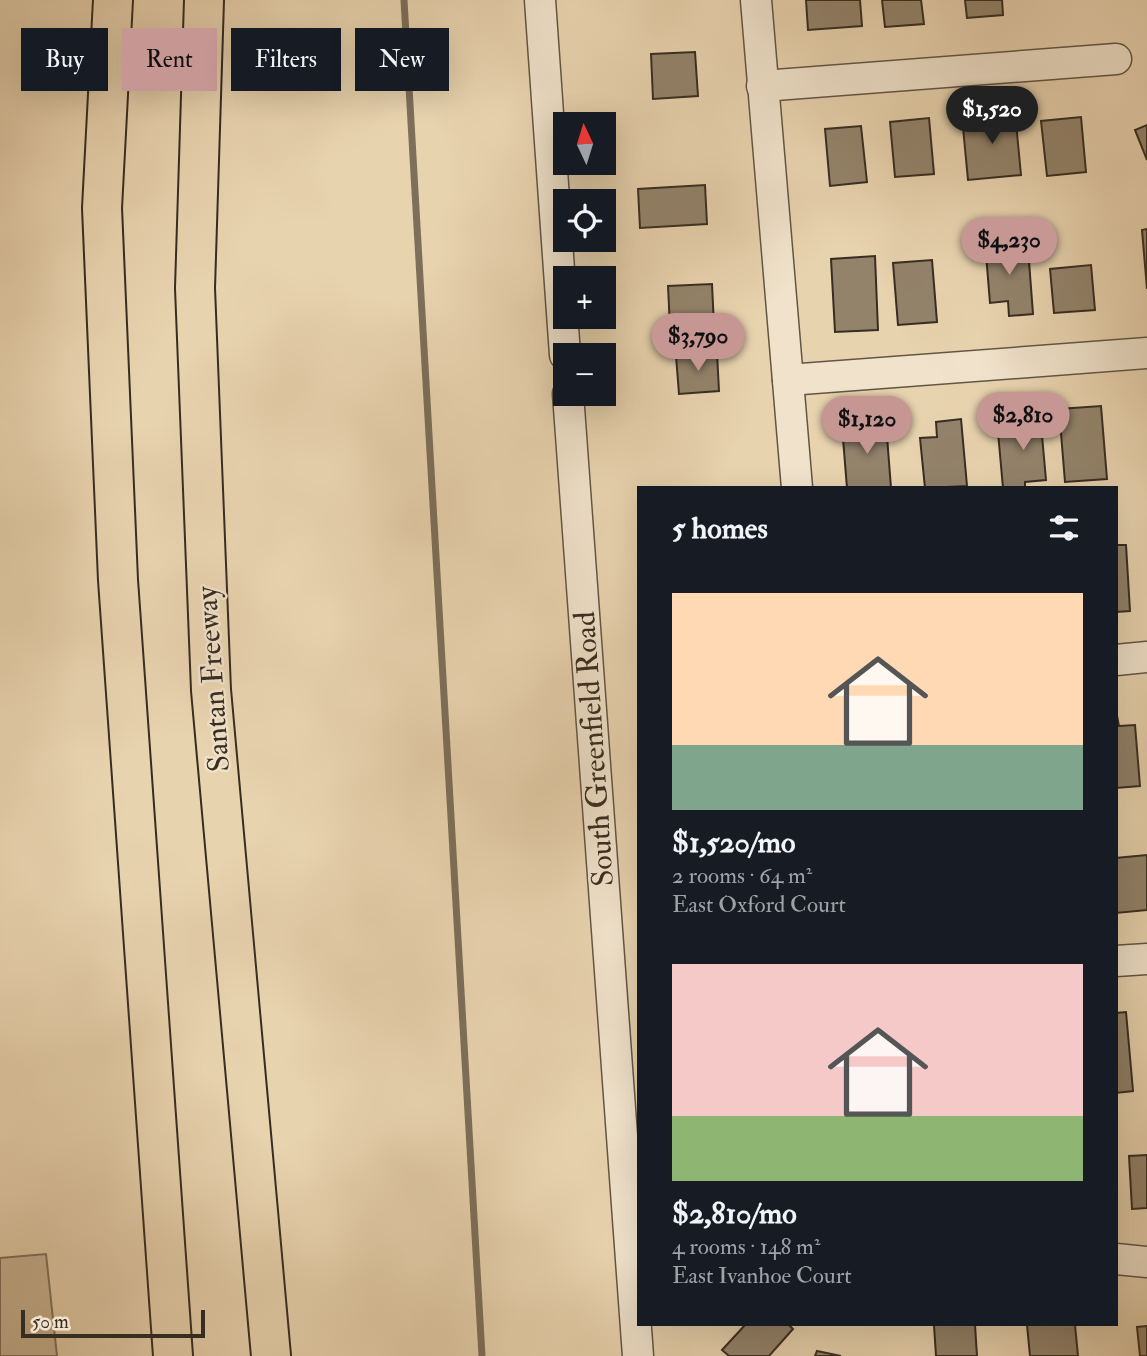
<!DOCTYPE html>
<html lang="en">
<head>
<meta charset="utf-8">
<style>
	:root { --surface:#171b24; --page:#242831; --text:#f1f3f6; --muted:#9ea1a6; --accent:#c59692 }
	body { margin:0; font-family:"IM FELL Double Pica",serif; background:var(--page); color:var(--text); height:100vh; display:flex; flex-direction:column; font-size:26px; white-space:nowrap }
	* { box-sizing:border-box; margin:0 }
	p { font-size:23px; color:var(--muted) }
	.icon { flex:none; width:38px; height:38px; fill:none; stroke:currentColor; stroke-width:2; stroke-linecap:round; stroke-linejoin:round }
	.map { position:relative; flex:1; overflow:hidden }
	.details { position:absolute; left:637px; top:486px; width:481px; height:840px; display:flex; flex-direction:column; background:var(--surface); border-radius:0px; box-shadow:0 7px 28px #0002 }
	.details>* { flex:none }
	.top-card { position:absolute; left:21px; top:28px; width:511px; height:63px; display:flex; gap:14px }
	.needle { width:46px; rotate:356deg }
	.controls { position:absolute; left:553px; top:112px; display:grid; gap:14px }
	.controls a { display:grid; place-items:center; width:63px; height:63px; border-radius:0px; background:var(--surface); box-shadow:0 7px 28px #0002; font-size:35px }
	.scale { position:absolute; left:21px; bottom:18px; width:184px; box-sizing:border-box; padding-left:7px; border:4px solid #372d21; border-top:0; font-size:19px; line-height:24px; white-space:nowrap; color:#372d21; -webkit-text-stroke:5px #f0e2cb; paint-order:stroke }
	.price { position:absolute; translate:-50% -60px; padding:0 16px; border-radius:24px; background:var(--accent); color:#111; font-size:23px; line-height:46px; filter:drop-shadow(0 2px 4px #0008) }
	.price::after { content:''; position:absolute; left:50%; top:42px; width:21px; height:16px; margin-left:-10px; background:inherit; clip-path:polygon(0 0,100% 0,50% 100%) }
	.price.on { background:#222; color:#fff }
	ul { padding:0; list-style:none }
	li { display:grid; align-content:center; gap:14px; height:371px; padding:0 35px }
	li span { display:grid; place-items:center; height:217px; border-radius:0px; color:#555 }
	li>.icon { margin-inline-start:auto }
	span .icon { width:126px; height:126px; fill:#fffc; stroke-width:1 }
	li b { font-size:30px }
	h2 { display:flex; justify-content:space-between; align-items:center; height:84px; padding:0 35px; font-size:30px }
	.pill { padding:0 24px; border-radius:0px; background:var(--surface); box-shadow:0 7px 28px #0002; font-size:24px; line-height:63px }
	.pill.on { background:var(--accent); color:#111 }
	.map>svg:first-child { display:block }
</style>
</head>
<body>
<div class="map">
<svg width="1147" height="1356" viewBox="0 0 1147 1356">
	<rect width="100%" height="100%" fill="#e8d3af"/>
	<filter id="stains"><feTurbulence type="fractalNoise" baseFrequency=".00286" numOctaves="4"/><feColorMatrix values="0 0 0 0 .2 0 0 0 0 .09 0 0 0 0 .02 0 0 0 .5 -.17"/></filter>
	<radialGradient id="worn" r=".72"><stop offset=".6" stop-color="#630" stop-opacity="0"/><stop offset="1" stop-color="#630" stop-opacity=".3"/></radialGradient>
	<!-- green -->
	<path fill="#cab797" stroke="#80725c" stroke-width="2" d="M46,1254L57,1356H0V1258Z"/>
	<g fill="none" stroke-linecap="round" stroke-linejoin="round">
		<!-- stream -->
		<path stroke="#7d6f59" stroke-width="7" d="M404,0L482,1356"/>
	</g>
	<!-- building -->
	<g fill="#93836b" stroke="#372d21" stroke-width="2">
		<path d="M806,0H860L862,26L808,30Z"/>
		<path d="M882,0H921L924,24L885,27Z"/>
		<path d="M965,0H1002L1003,15L967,18Z"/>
		<path d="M695,52L698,96L653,99L651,54Z"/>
		<path d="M1015,112L1021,175L968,180L962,117Z"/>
		<path d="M1081,117L1086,172L1047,176L1041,121Z"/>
		<path d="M929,118L934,174L895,177L890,122Z"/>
		<path d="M1147,125V160L1135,130Z"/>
		<path d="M861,126L867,182L830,186L825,129Z"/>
		<path d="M705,185L707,224L640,228L638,189Z"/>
		<path d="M1147,229V289L1142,230Z"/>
		<path d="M1007,240L1008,249L1028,248L1033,314L1009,316L1008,301L990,303L985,242Z"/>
		<path d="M875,256L878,330L835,332L831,259Z"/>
		<path d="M932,260L937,322L898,325L893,263Z"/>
		<path d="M1091,265L1095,310L1054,313L1050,269Z"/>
		<path d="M712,284L714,326L670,328L668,286Z"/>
		<path d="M717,353L719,391L679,394L676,356Z"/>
		<path d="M1101,406L1107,479L1065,482L1059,409Z"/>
		<path d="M1040,413L1046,480L1025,482V488H1003L998,432L1016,431L1014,415Z"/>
		<path d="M961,419L967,486L925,488L920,438L937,437L936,422Z"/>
		<path d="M886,423L891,488H847L842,426Z"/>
		<path d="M1116,545H1126L1130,611L1116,612Z"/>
		<path d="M1116,711L1119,726L1135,725L1140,786L1116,788Z"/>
		<path d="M1147,855V910L1116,913V858Z"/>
		<path d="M1126,1012L1133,1091L1116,1093V1013Z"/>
		<path d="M1147,1155V1208L1132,1209L1129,1156Z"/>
		<path d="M745,1325H789L793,1329L769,1356H729L722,1350Z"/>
		<path d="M934,1325H975L977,1356H936Z"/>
		<path d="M1027,1325H1075L1078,1356H1030Z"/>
		<path d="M1147,1326V1356H1140L1137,1327Z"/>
		<path d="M817,1351L841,1356H815Z"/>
	</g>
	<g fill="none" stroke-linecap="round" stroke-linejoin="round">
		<defs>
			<g id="minor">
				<path d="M540,0L565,355"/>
				<path d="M756,0L797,488"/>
				<path d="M762,86L1116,59"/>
				<path d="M788,380L1147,353"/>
				<path d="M568,394L638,1356"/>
				<path d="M1116,660L1147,657"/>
				<path d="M1116,961L1147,959"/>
				<path d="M1116,1259L1147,1262"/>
			</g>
			<g id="highway">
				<path d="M113,0L102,208L118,580L173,1356"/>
				<path d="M204,0L195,288L211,690L271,1356"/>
			</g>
		</defs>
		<!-- minor casing -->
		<use href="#minor" stroke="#635644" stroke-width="33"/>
		<!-- highway casing -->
		<use href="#highway" stroke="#372d21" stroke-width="42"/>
		<!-- minor -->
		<use href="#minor" stroke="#f0e2cb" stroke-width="30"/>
		<!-- highway -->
		<use href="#highway" stroke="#e8d3af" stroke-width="38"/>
	</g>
	<g text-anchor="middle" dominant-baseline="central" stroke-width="5" stroke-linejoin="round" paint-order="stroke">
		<!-- street labels -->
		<g font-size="30" fill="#372d21" stroke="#f0e2cb">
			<text transform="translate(213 679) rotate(-94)">Santan Freeway</text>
			<text transform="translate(594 749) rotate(-94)">South Greenfield Road</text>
		</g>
	</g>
	<rect width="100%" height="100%" filter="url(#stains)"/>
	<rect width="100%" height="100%" fill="url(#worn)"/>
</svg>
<div class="controls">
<a><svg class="needle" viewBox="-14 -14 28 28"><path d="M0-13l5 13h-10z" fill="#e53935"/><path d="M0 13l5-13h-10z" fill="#9ea1a6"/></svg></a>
<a><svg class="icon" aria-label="locate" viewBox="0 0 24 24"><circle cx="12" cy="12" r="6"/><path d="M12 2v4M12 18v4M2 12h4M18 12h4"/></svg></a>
<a>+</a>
<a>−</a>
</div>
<div class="scale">50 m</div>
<b class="price on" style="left:992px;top:146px">$1,520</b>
<b class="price" style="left:1009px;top:277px">$4,230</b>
<b class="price" style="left:698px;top:373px">$3,790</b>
<b class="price" style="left:1023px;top:452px">$2,810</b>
<b class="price" style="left:867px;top:456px">$1,120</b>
<div class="top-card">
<a class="pill">Buy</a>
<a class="pill on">Rent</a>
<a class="pill">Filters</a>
<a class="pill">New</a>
</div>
<section class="details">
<h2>5 homes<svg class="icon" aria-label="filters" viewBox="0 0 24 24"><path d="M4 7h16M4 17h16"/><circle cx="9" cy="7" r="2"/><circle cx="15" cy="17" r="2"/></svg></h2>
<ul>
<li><span style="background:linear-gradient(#ffd9b3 70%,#7fa58c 0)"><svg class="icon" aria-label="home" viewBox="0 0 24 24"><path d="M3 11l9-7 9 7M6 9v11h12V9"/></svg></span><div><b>$1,520/mo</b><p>2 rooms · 64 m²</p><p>East Oxford Court</p></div></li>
<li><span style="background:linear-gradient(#f6c9c9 70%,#8fb573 0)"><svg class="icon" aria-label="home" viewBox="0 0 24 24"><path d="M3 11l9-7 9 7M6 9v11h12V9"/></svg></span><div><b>$2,810/mo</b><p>4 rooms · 148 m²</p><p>East Ivanhoe Court</p></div></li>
</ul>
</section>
</div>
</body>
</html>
